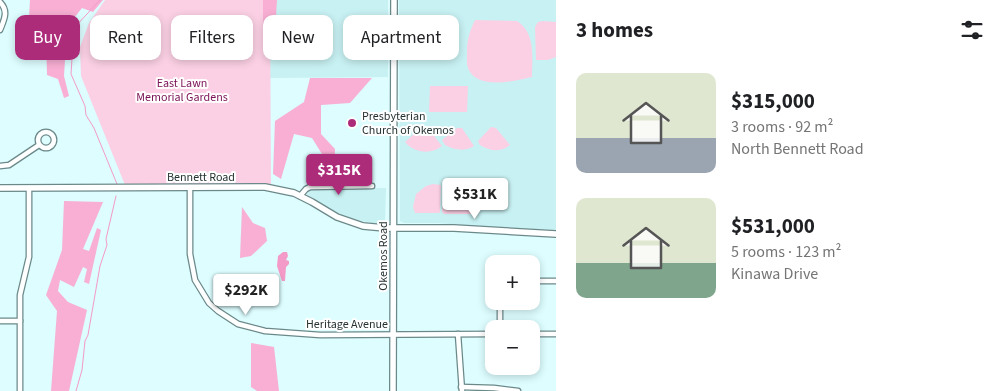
<!DOCTYPE html>
<html lang="en">
<head>
<meta charset="utf-8">
<style>
	:root { --surface:#fff; --page:#f2f2f2; --text:#202124; --muted:#757577; --accent:#ac2c7a }
	body { margin:0; font-family:"Source Sans 3",sans-serif; background:var(--page); color:var(--text); height:100vh; display:flex; flex-direction:column; font-size:19px; white-space:nowrap }
	* { box-sizing:border-box; margin:0 }
	p { font-size:16px; color:var(--muted) }
	.icon { flex:none; width:28px; height:28px; fill:none; stroke:currentColor; stroke-width:2; stroke-linecap:round; stroke-linejoin:round }
	.map { position:relative; flex:1; overflow:hidden }
	.details { display:flex; flex-direction:column; background:var(--surface); width:450px }
	.details>* { flex:none }
	.guide { position:absolute; left:15px; top:15px; width:465px; height:45px; display:flex; gap:10px }
	.buttons { position:absolute; left:485px; top:255px; display:grid; gap:10px }
	.buttons a { display:grid; place-items:center; width:55px; height:55px; border-radius:10px; background:var(--surface); box-shadow:0 2px 8px #0003; font-size:25px }
	.price { position:absolute; translate:-50% -42px; padding:0 11px; border-radius:5px; background:#fff; color:#222; font-size:16px; line-height:32px; filter:drop-shadow(0 1px 2px #0008) }
	.price::after { content:''; position:absolute; left:50%; top:30px; width:15px; height:11px; margin-left:-8px; background:inherit; clip-path:polygon(0 0,100% 0,50% 100%) }
	.price.active { background:var(--accent); color:#fff }
	ul { padding:0; list-style:none }
	li { display:flex; align-items:center; gap:15px; height:125px; padding:0 20px }
	li span { display:grid; place-items:center; flex:none; width:140px; height:100px; border-radius:10px; color:#555 }
	li>.icon { margin-inline-start:auto }
	span .icon { width:60px; height:60px; fill:#fffc; stroke-width:1 }
	li b { font-size:21px }
	h2 { display:flex; justify-content:space-between; align-items:center; height:60px; padding:0 20px; font-size:21px }
	.pill { padding:0 18px; border-radius:10px; background:var(--surface); box-shadow:0 2px 8px #0003; font-size:18px; line-height:45px }
	.pill.active { background:var(--accent); color:#fff }
	main { display:flex; flex:1; min-height:0 }
	.map>svg:first-child { display:block }
</style>
</head>
<body>
<main>
<div class="map">
<svg width="556" height="391" viewBox="0 0 556 391">
	<rect width="100%" height="100%" fill="#ddfdff"/>
	<!-- built -->
	<g fill="#c8f1f3">
		<path d="M270,0H388V77L270,78Z"/>
		<path d="M399,0H556V230L497,228L438,223H404L400,221Z"/>
		<path d="M318,188H386L385,220L382,223H373L360,221L338,213L307,195L308,190Z"/>
	</g>
	<!-- green -->
	<g fill="#fbd0e4">
		<path d="M105,0H270L271,185H125L81,76L80,47L89,23Z"/>
		<path d="M475,20L517,21C536,33 532,58 532,77C516,81 481,89 470,72C466,66 467,60 467,53C467,39 469,33 475,20Z"/>
		<path d="M543,21L556,22V57L548,60H536L535,27L538,22Z"/>
		<path d="M430,86H468L467,112H429Z"/>
		<path d="M422,127H427L442,146C431,155 414,153 405,142Z"/>
		<path d="M491,127L496,128L510,145C500,153 490,151 480,145L478,141Z"/>
		<path d="M457,128H462L474,146C464,152 455,150 445,145L442,140Z"/>
		<path d="M433,184L441,185L440,212L439,213H415L413,207L416,194L426,186Z"/>
		<path d="M444,185C463,185 474,195 473,214H444L442,212Z"/>
	</g>
	<!-- forest -->
	<g fill="#f8afd3">
		<path d="M30,0H103L93,12L82,8L67,27L64,76L69,96L64,98L58,79L47,75L46,34L29,18Z"/>
		<path d="M263,0H277L274,47L263,42Z"/>
		<path d="M310,78H372L350,103L321,105V134L335,149L334,180L328,181L327,162L312,138L294,134L281,179L273,174L275,121L304,102Z"/>
		<path d="M64,201L103,202L83,249L89,251L97,228L101,230L89,284L84,282L87,269L83,267L74,287L60,280L58,291L68,302L87,310L69,391H51L57,311L46,295L62,250Z"/>
		<path d="M242,207L253,223L265,228L267,241L251,256L240,258Z"/>
		<path d="M251,343L274,347L279,391H257L251,387Z"/>
	</g>
	<!-- water -->
	<path fill="#f49ac8" d="M283,252H287L288,256L286,260L289,261V264L286,267L285,281H282L277,266L278,256Z"/>
	<g fill="none" stroke-linecap="round" stroke-linejoin="round">
		<!-- stream -->
		<g stroke="#f49ac8" stroke-width="1">
			<path d="M100,0L74,28L71,74L85,106L86,115L94,128L117,184"/>
			<path d="M76,391L82,370L85,341L88,335L100,266L107,245L106,239L116,196"/>
		</g>
		<defs>
			<g id="street">
				<path d="M0,2C9,11 4,20 0,30"/>
				<circle cx="46" cy="140" r="8"/>
				<path d="M0,166L9,165L39,145"/>
				<path d="M190,187V254L195,280L209,303L218,311L238,324L265,331L320,335L494,334"/>
				<path d="M300,196L306,189L310,187L372,186"/>
				<path d="M531,281H556"/>
				<path d="M500,301V329"/>
				<path d="M0,321H20"/>
				<path d="M458,334L462,391"/>
				<path d="M531,334H556"/>
				<path d="M461,387L494,388L518,391"/>
				<path d="M20,391V295L29,257V188"/>
			</g>
			<g id="secondary">
				<path d="M0,188L265,187L294,193L312,202L337,217L363,226L385,228H454L556,234"/>
				<path d="M393,391L394,0"/>
			</g>
		</defs>
		<!-- street casing -->
		<use href="#street" stroke="#6c898a" stroke-width="7"/>
		<!-- secondary casing -->
		<use href="#secondary" stroke="#6c898a" stroke-width="8"/>
		<!-- street -->
		<use href="#street" stroke="#fff" stroke-width="4.5"/>
		<!-- secondary -->
		<use href="#secondary" stroke="#fff" stroke-width="5.5"/>
	</g>
	<!-- markers -->
	<circle fill="#ac2c7a" stroke="#fff" stroke-width="2" cx="352" cy="123" r="5"/>
	<g text-anchor="middle" dominant-baseline="central" stroke-width="4" stroke-linejoin="round" paint-order="stroke">
		<!-- park labels -->
		<g font-size="12" fill="#7a1154" stroke="#fff">
			<text x="182" y="83">East Lawn<tspan x="182" dy="14">Memorial Gardens</tspan></text>
		</g>
		<!-- poi labels -->
		<g font-size="12" fill="#263232" stroke="#fff" text-anchor="start">
			<text x="362" y="116">Presbyterian<tspan x="362" dy="14">Church of Okemos</tspan></text>
		</g>
		<!-- street labels -->
		<g font-size="12" fill="#263232" stroke="#fff">
			<text x="201" y="177">Bennett Road</text>
			<text transform="translate(383 256) rotate(-90)">Okemos Road</text>
			<text x="347" y="324">Heritage Avenue</text>
		</g>
	</g>
</svg>
<div class="buttons">
<a>+</a>
<a>−</a>
</div>
<b class="price active" style="left:339px;top:196px">$315K</b>
<b class="price" style="left:475px;top:220px">$531K</b>
<b class="price" style="left:246px;top:316px">$292K</b>
<div class="guide">
<a class="pill active">Buy</a>
<a class="pill">Rent</a>
<a class="pill">Filters</a>
<a class="pill">New</a>
<a class="pill">Apartment</a>
</div>
</div>
<section class="details">
<h2>3 homes<svg class="icon" aria-label="filters" viewBox="0 0 24 24"><path d="M4 7h16M4 17h16"/><circle cx="9" cy="7" r="2"/><circle cx="15" cy="17" r="2"/></svg></h2>
<ul>
<li><span style="background:linear-gradient(#dfe7d0 65%,#9aa5b1 0)"><svg class="icon" aria-label="home" viewBox="0 0 24 24"><path d="M3 11l9-7 9 7M6 9v11h12V9"/></svg></span><div><b>$315,000</b><p>3 rooms · 92 m²</p><p>North Bennett Road</p></div></li>
<li><span style="background:linear-gradient(#dfe7d0 65%,#7fa58c 0)"><svg class="icon" aria-label="home" viewBox="0 0 24 24"><path d="M3 11l9-7 9 7M6 9v11h12V9"/></svg></span><div><b>$531,000</b><p>5 rooms · 123 m²</p><p>Kinawa Drive</p></div></li>
</ul>
</section>
</main>
</body>
</html>
